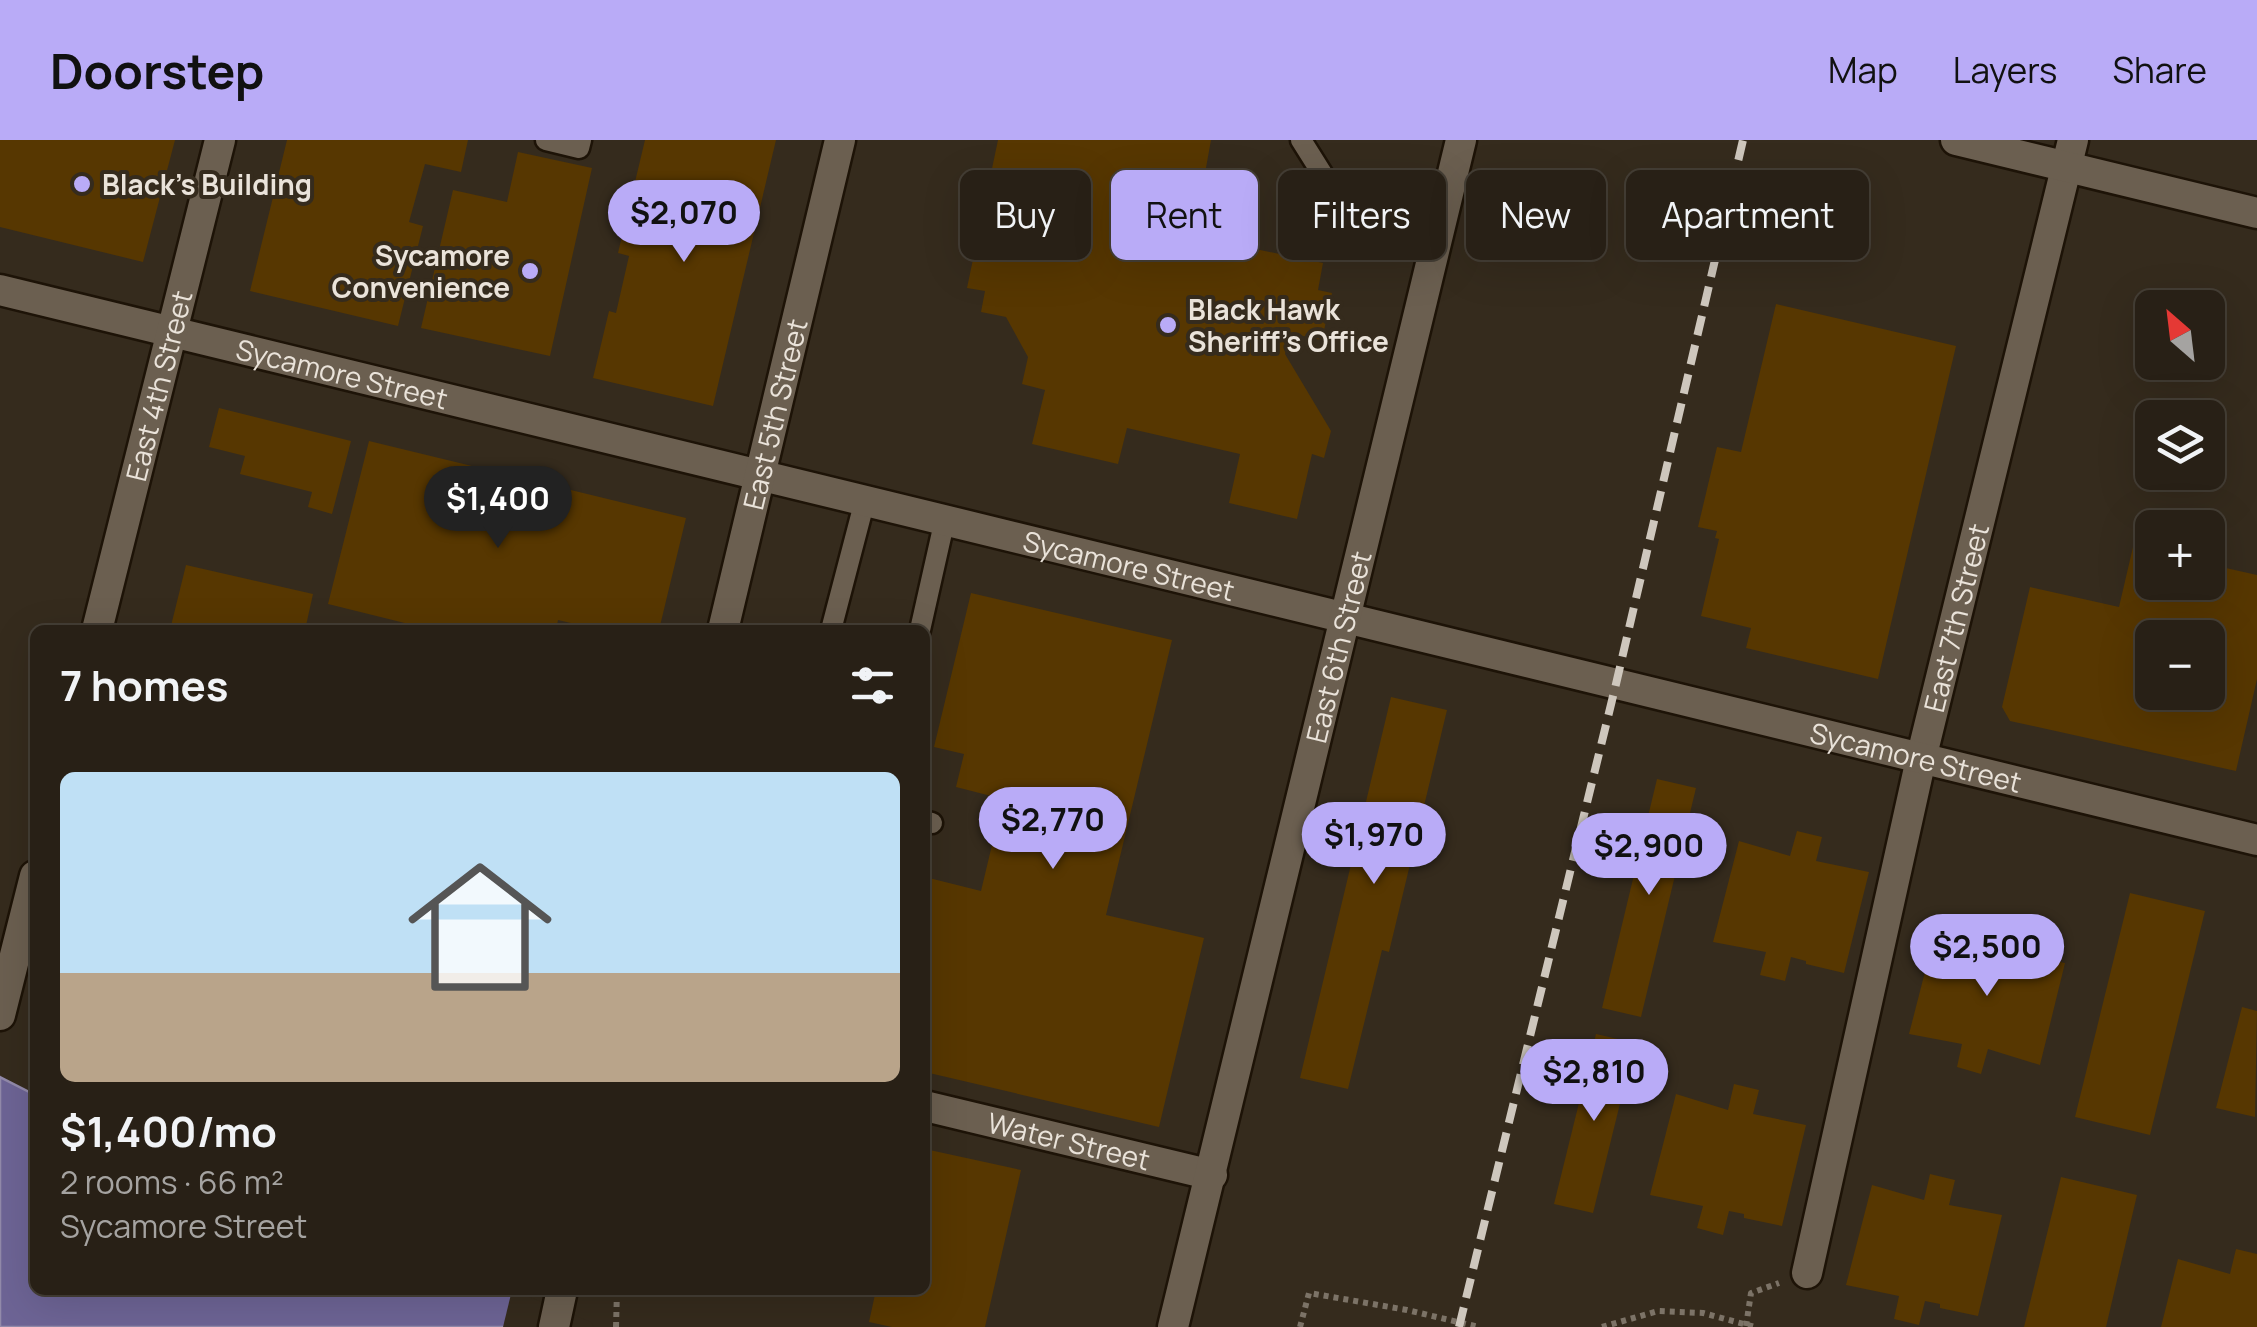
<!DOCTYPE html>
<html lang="en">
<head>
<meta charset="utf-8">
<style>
	:root { --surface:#282016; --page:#30281f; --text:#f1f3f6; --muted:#a5a3a1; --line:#443e35; --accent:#b9abf7 }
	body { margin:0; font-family:Manrope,sans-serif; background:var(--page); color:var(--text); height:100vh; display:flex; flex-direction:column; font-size:38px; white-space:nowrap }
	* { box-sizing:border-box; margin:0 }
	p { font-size:32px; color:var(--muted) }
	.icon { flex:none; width:55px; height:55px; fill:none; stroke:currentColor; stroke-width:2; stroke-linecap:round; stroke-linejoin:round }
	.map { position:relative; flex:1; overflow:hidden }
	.side { position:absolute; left:30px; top:485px; width:900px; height:670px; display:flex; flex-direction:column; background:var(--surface); border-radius:15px; box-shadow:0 10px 40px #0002,0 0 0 2px var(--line) }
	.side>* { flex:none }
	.top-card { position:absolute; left:960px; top:30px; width:950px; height:90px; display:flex; gap:20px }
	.needle { width:65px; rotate:332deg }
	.controls { position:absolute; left:2135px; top:150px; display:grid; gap:20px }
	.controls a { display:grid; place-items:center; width:90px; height:90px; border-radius:15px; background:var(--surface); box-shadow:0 10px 40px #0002,0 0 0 2px var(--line); font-size:50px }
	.price { position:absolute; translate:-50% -85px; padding:0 22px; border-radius:35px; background:var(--accent); color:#111; font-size:32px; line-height:65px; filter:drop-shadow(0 2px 5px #0008) }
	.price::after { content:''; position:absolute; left:50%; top:60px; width:30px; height:22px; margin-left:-15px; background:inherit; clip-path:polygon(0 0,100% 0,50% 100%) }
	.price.current { background:#222; color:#fff }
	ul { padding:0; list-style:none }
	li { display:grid; align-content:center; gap:20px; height:530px; padding:0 30px }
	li+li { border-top:2px solid var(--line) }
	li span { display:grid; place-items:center; height:310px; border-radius:15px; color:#555 }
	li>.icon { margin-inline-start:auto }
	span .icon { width:180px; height:180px; fill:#fffc; stroke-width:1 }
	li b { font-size:42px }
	h2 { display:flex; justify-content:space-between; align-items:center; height:120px; padding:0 30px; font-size:42px }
	.pill { padding:0 35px; border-radius:15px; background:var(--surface); box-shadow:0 10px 40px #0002,0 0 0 2px var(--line); font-size:35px; line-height:90px }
	.pill.current { background:var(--accent); color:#111 }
	header { display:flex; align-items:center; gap:60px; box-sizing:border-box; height:140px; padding:0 50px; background:var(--accent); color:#111 }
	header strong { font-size:48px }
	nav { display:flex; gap:55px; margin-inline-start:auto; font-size:35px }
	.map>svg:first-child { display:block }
</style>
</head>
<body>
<header>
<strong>Doorstep</strong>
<nav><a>Map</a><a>Layers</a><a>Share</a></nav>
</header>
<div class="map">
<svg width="2257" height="1187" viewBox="0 0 2257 1187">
	<rect width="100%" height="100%" fill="#352b1d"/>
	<!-- water -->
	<path fill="#6d6495" stroke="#928aaa" stroke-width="2.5" d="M0,937L35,955V1150H502L589,1187H0Z"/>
	<!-- pier -->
	<path fill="#352b1d" d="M512,1150L591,1182L594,1187H503Z"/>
	<!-- building -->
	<g fill="#573701" fill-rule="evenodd">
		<path d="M0,0H175L143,122L0,87Z"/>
		<path d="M287,0H468L461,32L425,24L409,82L423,86L398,186L250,151Z"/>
		<path d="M645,0H776L713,266L593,238L609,171L616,173L629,116L618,113Z"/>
		<path d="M998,0H1211L1200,61L1222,102L1323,123L1318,150L1332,153L1322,200L1289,193L1285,214L1331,291L1324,318L1312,314L1297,379L1229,363L1240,314L1127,288L1118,324L1032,304L1045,250L1022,244L1028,217L1006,177L981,172L985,151L967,148Z"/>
		<path d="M518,12L592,28L550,216L421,188L453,50L507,62Z"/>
		<path d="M1776,164L1956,206L1878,539L1746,508L1751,488L1701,476L1719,399L1715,398L1717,391L1698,387L1717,307L1741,312Z"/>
		<path d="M219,268L351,301L332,374L308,367L312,352L240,334L245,316L209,307Z"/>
		<path d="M369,301L686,378L659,490H601L558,480L556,490H433L328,464Z"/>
		<path d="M2133,407L2152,412V442H2208V424L2257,435V539L2236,631L2010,581L2002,567L2030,447L2119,467ZM2152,498H2208V552H2152Z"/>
		<path d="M186,425L313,454L305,490H170Z"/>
		<path d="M971,453L1172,500L1106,775L1204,798L1159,987L925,932V737L981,751L1003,659L956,647L964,614L934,607Z"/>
		<path d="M1391,557L1447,570L1389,812L1382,810L1348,949L1300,938Z"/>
		<path d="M1657,639L1696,648L1641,877L1602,868Z"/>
		<path d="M1797,691L1822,697L1816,721L1869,732L1844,833L1806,824V821L1791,817L1785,841L1760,835L1766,812L1713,802L1739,701L1790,716Z"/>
		<path d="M2130,753L2205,771L2150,995L2075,977Z"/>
		<path d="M1993,783L2018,789L2012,812L2065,823L2040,925L1988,909L1981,934L1957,927L1962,904L1909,894L1935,793L1987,808Z"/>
		<path d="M2242,867L2257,871L2255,977L2216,968Z"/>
		<path d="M1596,894L1635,903L1593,1073L1554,1064Z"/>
		<path d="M1734,944L1759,950L1753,974L1806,985L1782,1086L1744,1078V1074L1729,1071L1723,1095L1697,1088L1703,1066L1650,1055L1676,954L1728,970Z"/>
		<path d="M925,1009L1021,1030L985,1187H892L869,1182L876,1150H925Z"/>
		<path d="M1930,1034L1955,1040L1949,1065L2002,1075L1978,1176L1940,1168V1164L1925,1161L1919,1185L1894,1179L1899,1156L1846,1145L1872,1045L1924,1060Z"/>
		<path d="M2061,1037L2137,1055L2106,1187H2024Z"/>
		<path d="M2236,1109L2257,1114V1187H2161L2178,1119L2230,1134Z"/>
	</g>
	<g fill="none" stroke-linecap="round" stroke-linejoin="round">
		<defs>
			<g id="lane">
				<path d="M546,0L579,8L581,0"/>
				<path d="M1301,0L1350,78L1361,85L1436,103"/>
				<path d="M831,490L865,360"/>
				<path d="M920,490L945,379"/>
				<path d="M925,681L932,683"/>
			</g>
			<g id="street">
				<path id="s1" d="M925,966L1212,1035"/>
				<path id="s2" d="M1807,1133L1921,619L2073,0"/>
			</g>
			<g id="secondary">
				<path d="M1956,0L2257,73"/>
				<path id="s3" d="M0,150L2257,700"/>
				<path id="s4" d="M97,490L220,0"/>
				<path id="s5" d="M723,490L840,0"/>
				<path d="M0,875L35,736"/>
				<path d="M554,1187L562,1150"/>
				<path id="s6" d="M1173,1187L1461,0"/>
			</g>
		</defs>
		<!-- lane casing -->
		<use href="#lane" stroke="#1d1307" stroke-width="25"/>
		<!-- street casing -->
		<use href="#street" stroke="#1d1307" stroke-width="35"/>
		<!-- secondary casing -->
		<use href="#secondary" stroke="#1d1307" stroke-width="35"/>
		<!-- path -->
		<g stroke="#7c7367" stroke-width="6" stroke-dasharray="5 5" stroke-linecap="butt">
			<path d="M1746,1186L1751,1153L1779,1143"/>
			<path d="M616,1187L617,1150"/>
			<path d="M1300,1187L1309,1153L1407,1170L1479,1187"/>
			<path d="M1602,1187L1658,1171L1703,1173L1755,1187"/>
		</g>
		<!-- lane -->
		<use href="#lane" stroke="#6b5f50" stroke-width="20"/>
		<!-- street -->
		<use href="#street" stroke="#6b5f50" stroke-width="30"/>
		<!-- secondary -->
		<use href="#secondary" stroke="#6b5f50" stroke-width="30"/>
		<!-- rail -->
		<path stroke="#cec7bd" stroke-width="8" stroke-dasharray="20 10" stroke-linecap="butt" d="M1459,1187L1616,544L1743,0"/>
	</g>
	<!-- markers -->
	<g fill="#b9abf7" stroke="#352b1d" stroke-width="4">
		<circle cx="82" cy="44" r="10"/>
		<circle cx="530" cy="131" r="10"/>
		<circle cx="1168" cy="185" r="10"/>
	</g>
	<g text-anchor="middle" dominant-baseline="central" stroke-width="8" stroke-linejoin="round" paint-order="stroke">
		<!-- poi labels -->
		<g font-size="28" font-weight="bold" fill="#eae3da" stroke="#352b1d" text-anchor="start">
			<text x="102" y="44">Black's Building</text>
			<text x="510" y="115" text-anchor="end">Sycamore<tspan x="510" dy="32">Convenience</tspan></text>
			<text x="1188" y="169">Black Hawk<tspan x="1188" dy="32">Sheriff's Office</tspan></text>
		</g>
		<!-- street labels -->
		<g font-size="28" fill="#eae3da" stroke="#352b1d">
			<text stroke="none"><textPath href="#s3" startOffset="352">Sycamore Street</textPath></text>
			<text stroke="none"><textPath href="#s4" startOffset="252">East 4th Street</textPath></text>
			<text stroke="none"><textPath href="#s5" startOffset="222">East 5th Street</textPath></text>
			<text stroke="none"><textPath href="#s3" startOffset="1162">Sycamore Street</textPath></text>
			<text stroke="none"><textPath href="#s2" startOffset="672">East 7th Street</textPath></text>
			<text stroke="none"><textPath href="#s6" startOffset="700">East 6th Street</textPath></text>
			<text stroke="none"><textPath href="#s3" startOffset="1972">Sycamore Street</textPath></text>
			<text stroke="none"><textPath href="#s1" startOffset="148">Water Street</textPath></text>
		</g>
	</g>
</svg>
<div class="controls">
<a><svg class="needle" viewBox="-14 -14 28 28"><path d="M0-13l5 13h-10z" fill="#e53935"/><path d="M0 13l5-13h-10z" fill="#a5a3a1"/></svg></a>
<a><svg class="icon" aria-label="layers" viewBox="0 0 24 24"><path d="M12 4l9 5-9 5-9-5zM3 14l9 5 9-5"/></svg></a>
<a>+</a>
<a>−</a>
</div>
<b class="price" style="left:684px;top:125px">$2,070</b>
<b class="price current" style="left:498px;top:411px">$1,400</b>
<b class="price" style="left:1053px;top:732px">$2,770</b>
<b class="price" style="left:1374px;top:747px">$1,970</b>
<b class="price" style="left:1649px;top:758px">$2,900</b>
<b class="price" style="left:1987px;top:859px">$2,500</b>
<b class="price" style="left:1594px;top:984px">$2,810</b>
<div class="top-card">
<a class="pill">Buy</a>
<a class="pill current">Rent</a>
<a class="pill">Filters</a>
<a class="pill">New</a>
<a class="pill">Apartment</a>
</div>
<section class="side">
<h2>7 homes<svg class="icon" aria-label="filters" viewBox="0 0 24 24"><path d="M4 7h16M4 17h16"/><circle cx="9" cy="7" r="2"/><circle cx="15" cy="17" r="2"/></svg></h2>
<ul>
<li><span style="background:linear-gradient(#bfe0f5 65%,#b9a48a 0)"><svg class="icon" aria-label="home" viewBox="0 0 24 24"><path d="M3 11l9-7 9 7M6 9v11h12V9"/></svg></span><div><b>$1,400/mo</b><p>2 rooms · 66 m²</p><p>Sycamore Street</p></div></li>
</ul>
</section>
</div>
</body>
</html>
